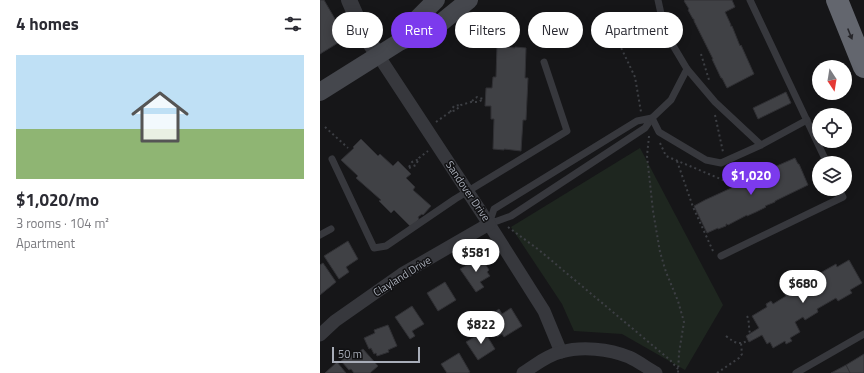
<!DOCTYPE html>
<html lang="en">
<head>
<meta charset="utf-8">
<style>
	:root { --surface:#fff; --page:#f2f2f3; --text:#2b2b33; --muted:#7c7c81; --line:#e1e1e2; --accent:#7c3aed }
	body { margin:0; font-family:"Titillium Web",sans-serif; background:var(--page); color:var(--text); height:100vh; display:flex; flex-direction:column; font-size:15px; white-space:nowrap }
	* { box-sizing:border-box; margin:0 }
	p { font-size:13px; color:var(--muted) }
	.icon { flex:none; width:22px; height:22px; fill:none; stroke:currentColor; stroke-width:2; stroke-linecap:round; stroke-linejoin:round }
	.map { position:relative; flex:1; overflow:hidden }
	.drawer { display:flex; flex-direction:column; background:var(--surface); width:320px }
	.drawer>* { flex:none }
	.guide { position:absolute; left:12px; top:12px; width:380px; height:36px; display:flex; gap:8px }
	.needle { width:26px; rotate:168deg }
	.fabs { position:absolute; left:492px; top:60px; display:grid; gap:8px }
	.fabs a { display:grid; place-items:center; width:40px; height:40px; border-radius:50%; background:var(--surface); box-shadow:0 2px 10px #0003; font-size:20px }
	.scale { position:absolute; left:12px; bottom:10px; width:88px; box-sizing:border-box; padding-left:4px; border:2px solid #a8adb8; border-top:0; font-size:11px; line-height:14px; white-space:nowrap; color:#a8adb8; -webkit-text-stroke:3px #111113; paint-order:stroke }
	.price { position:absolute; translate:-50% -34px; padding:0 9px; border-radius:14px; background:#fff; color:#222; font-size:13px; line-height:26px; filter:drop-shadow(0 1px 2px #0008) }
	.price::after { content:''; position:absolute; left:50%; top:24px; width:12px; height:9px; margin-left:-6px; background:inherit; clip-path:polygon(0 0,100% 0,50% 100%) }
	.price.on { background:var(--accent); color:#fff }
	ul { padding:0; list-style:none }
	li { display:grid; align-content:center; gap:8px; height:212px; padding:0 16px }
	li+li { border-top:1px solid var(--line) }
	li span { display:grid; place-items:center; height:124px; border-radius:0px; color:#555 }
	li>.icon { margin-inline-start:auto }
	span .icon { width:72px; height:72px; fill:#fffc; stroke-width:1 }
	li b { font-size:17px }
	h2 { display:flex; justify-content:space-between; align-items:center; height:48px; padding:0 16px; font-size:17px }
	.tag { padding:0 14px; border-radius:18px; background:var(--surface); box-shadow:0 2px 10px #0003; font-size:14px; line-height:36px }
	.tag.on { background:var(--accent); color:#fff }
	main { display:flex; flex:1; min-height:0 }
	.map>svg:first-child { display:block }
</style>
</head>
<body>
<main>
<section class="drawer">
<h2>4 homes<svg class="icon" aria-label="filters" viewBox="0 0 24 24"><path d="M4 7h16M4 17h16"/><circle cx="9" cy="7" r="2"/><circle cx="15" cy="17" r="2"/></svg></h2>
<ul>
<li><span style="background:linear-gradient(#bfe0f5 60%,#8fb573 0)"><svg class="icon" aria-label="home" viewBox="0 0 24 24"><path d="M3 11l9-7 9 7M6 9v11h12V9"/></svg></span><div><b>$1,020/mo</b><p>3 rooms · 104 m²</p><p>Apartment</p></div></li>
</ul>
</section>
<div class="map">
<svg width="544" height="373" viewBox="0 0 544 373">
	<rect width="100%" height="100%" fill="#161618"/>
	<!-- green -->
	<path fill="#1e261f" d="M320,148L403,305L365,370L302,334L254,331L242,304L191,227Z"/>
	<!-- building -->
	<g fill="#404145" stroke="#303034">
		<path d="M0,0H4L26,38L0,54Z"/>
		<path d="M365,0H412L415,7L405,12L411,25L410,26H412L420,46L421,45L434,74L407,88L402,78H401L392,59H393L374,21V19H373L368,10L369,9L364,1Z"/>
		<path d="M177,46L195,48V47L206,48L205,78H208L206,120H203L201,151L184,149V150L173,149L174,119H171V106H165L166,88H172L173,77H176Z"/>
		<path d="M466,92L471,103L438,119L433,108Z"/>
		<path d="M41,139L58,156L60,154L73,166L78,161L91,174L86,178L95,187L93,190L111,206L103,215L102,214L98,217L99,219L91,227L74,210L71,213L59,201L61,200L36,178L38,176L21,160L34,148L33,147Z"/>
		<path d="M475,158L478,164H479L488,185L455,201V202L445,206L446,207L436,212L427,216V215L408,225L407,224H406V226L398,229V228L387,233L374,206L385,200L444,173L443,172Z"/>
		<path d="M28,241L38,259L26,267L29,272L19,279L4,256Z"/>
		<path d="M161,257L169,270L167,272L170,276L160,282L164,287L156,292L140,269Z"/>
		<path d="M529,260L542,283L530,290L532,293L518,301L516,298L497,309L498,312L485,320L483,317L475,322L480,332L470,338L472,341L466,344L465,341L453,348L450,342L447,344L442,335L429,342L426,336L439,328L432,316L447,307L446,304L451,301L453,304L466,296L464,293L478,285L480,288L504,275L502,272L516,264L517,267Z"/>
		<path d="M3,263L16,282L0,295V265Z"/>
		<path d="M125,282L136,300L118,311L107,293Z"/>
		<path d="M92,306L104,324L92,331L95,336L90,339L75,317Z"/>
		<path d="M191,308L202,326L184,337L182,334L177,337L172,329L177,326L173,320L174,318L172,314L179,309L182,314Z"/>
		<path d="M68,325L77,346L68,350L69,352L57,356L56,353L54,354L51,348L49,349L44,338L55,333L54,330Z"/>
		<path d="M164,331L175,349L158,360L146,342Z"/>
		<path d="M43,349L58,366L50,373H34L31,369L29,370L21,361L30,353L35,359L38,357L36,354Z"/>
		<path d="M139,353L150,372L148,373H127L121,364Z"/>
		<path d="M544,354V373H530L526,365Z"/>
		<path d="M17,362L26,373H5Z"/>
		<path d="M526,365L530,373H511Z"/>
	</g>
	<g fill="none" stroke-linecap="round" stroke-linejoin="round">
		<!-- path -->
		<g stroke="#3d3f44" stroke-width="2" stroke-dasharray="2 3" stroke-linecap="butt">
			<path d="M291,20L295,35L315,77L321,112"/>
			<path d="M381,54L389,80"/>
			<path d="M152,101L157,97L163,99"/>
			<path d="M130,112L134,106L140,105"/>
			<path d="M395,115L403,152"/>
			<path d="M116,122L130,112L136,110L141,105L151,102H158L164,99"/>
			<path d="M5,127L28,148"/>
			<path d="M329,136L327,156L333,211L340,252L346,272L358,301L364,322L359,353L358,373"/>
			<path d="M340,143L346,156L410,183L416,181L410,169"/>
			<path d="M357,161L373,207L393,251"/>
			<path d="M89,167L92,162L99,159"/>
			<path d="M89,168L96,165L99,158L108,151"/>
			<path d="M188,227L219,250L350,360L358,369"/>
			<path d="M406,336C416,344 420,346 432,338C427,330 431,322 426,314"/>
			<path d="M397,373L419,358L422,354L421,343"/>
		</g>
		<!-- service -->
		<g stroke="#37383d" stroke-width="7">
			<path d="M338,0L345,32L367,69"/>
			<path d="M430,0L507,163"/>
			<path d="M332,118L325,128L191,216L169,224L174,209L317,121Z"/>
			<path d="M441,145L395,102L367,69L351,100L332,118L339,132L386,160L401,163L441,145L487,120"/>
			<path d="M12,159L54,248L66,246L135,199L247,131L224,62"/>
			<path d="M0,235L11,229"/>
			<path d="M401,256L523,197L519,189"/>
			<path d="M476,373L544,334"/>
		</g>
		<!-- minor -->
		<g stroke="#37383d" stroke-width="13">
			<path d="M58,55L169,224L224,311L241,352"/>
			<path d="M0,335L15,321L82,274L169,224"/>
			<path d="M203,373C215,365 228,355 241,352C262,346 289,349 309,357C318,361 327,368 336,373"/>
		</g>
		<!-- tertiary -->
		<path stroke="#37383d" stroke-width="16" d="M29,0L44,34L58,55"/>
		<!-- secondary -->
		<g stroke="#45474d" stroke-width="18">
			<path d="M81,41L93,23L116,0"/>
			<path d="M0,92L81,41L112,30L149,0"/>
		</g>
		<!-- motorway -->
		<path stroke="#63666e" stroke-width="22" d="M517,0L544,67"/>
	</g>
	<!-- one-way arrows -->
	<defs><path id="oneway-solid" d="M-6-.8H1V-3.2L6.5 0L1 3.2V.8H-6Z"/></defs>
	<use fill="#26262a" href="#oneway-solid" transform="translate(530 34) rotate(68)"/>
	<g text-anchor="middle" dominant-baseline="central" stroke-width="3" stroke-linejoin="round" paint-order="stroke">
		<!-- street labels -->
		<g font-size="11" fill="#a8adb8" stroke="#111113">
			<text transform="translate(148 191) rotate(56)">Sandover Drive</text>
			<text transform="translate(82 276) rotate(-32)">Clayland Drive</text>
		</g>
	</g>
</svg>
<div class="fabs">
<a><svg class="needle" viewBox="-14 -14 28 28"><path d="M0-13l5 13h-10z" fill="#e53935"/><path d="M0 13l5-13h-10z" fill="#7c7c81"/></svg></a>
<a><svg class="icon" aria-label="locate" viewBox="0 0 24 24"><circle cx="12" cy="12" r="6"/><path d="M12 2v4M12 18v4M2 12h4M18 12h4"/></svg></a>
<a><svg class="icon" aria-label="layers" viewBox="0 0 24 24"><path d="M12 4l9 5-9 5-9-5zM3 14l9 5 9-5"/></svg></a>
</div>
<div class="scale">50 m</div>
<b class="price on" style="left:431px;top:196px">$1,020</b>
<b class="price" style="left:156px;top:273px">$581</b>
<b class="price" style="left:483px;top:304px">$680</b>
<b class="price" style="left:161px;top:345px">$822</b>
<div class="guide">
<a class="tag">Buy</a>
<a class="tag on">Rent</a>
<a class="tag">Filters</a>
<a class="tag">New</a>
<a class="tag">Apartment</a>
</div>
</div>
</main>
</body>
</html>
